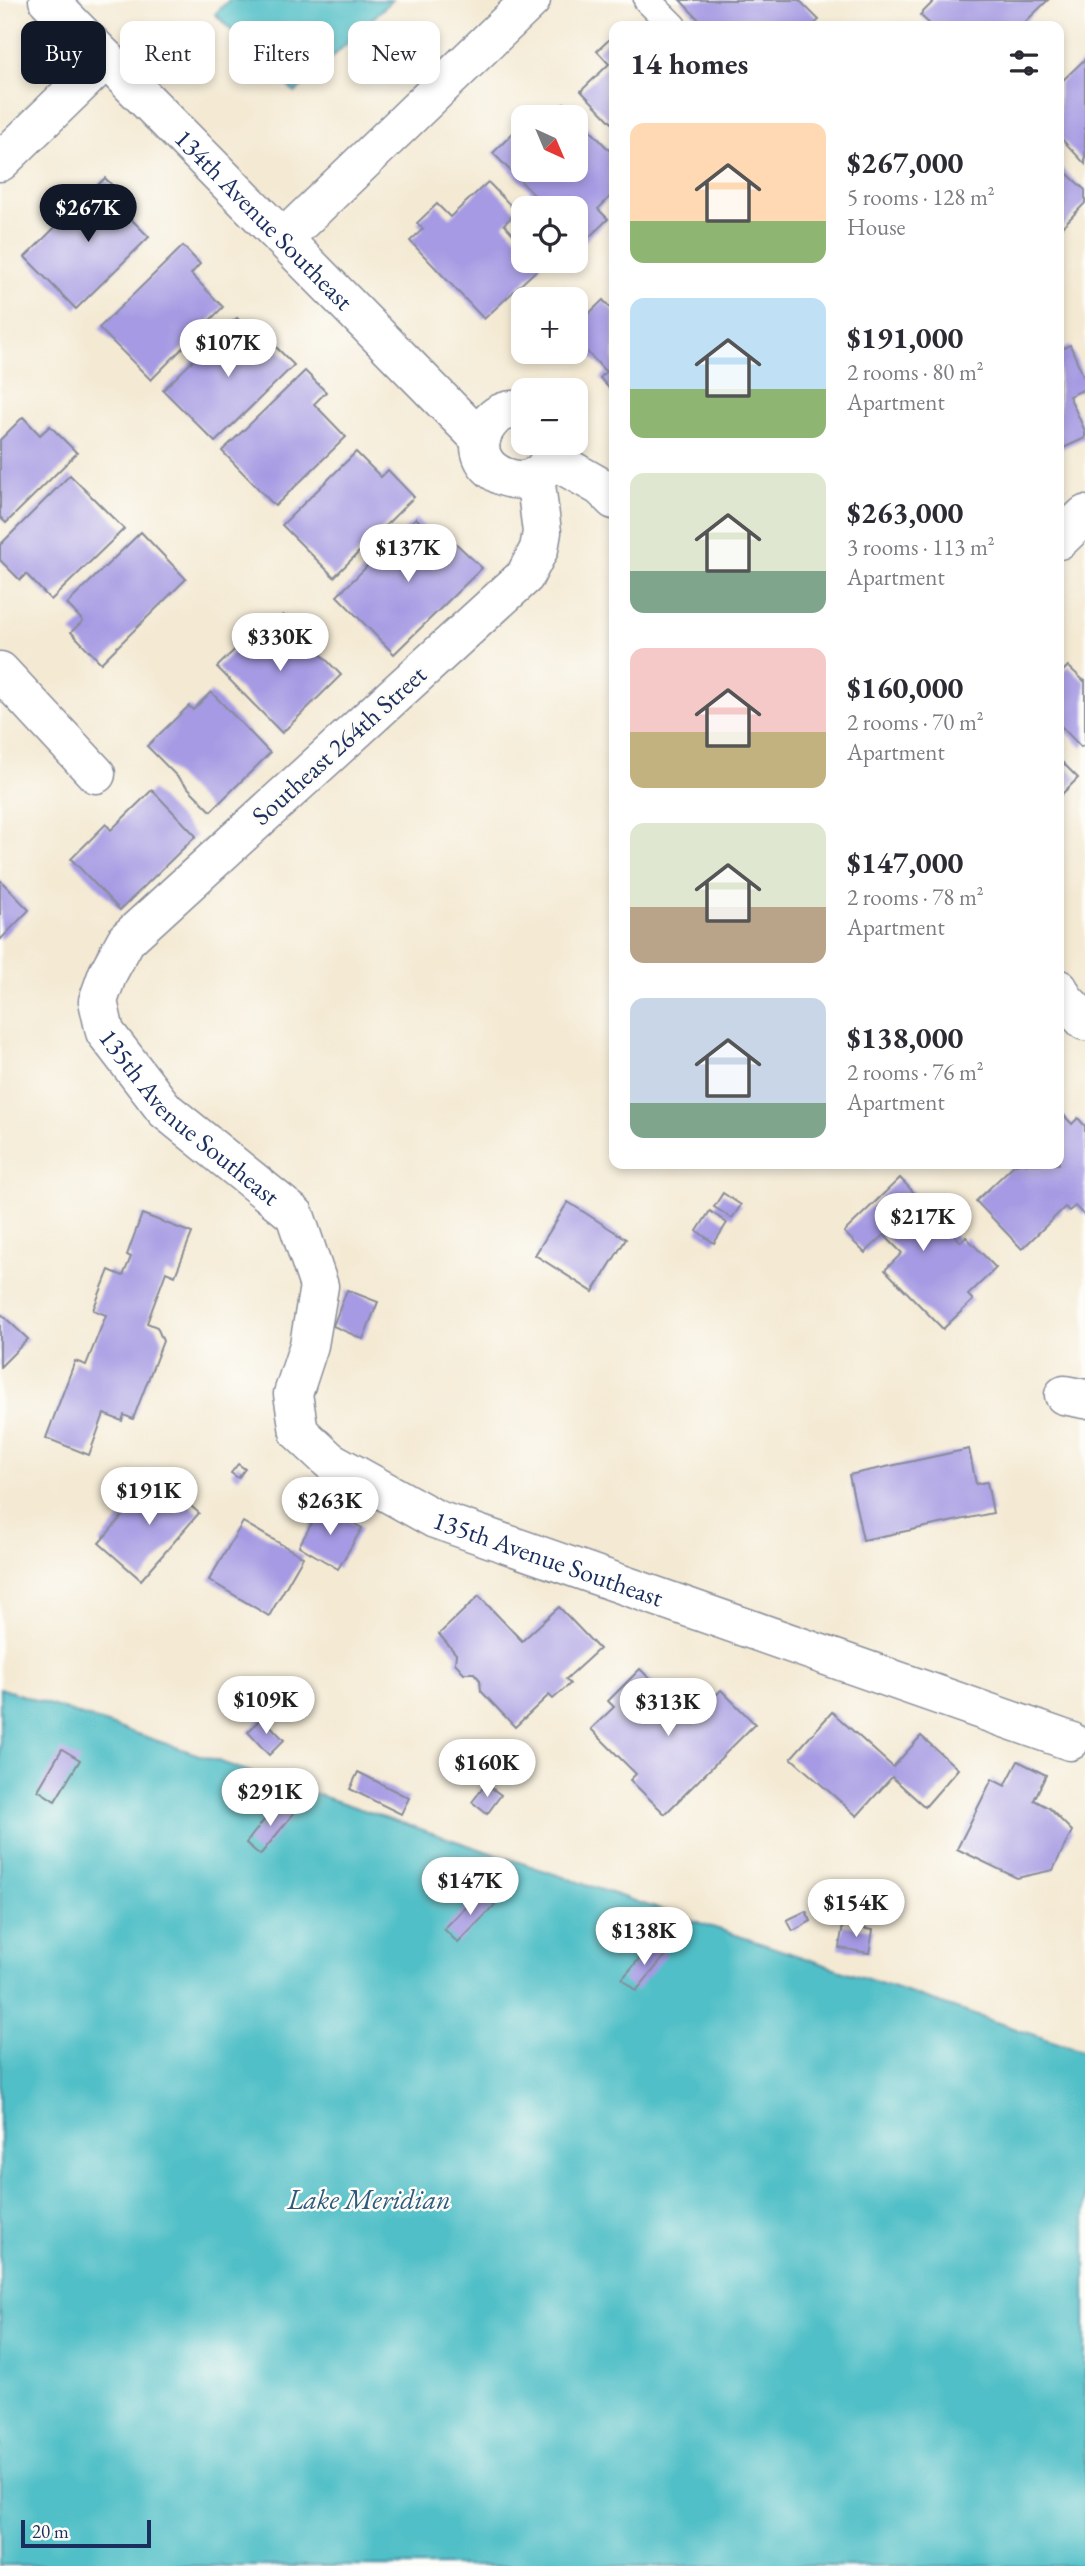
<!DOCTYPE html>
<html lang="en">
<head>
<meta charset="utf-8">
<style>
	:root { --surface:#fff; --page:#f7f7f7; --text:#2b2b33; --muted:#7c7c81; --accent:#111827 }
	body { margin:0; font-family:"EB Garamond",serif; background:var(--page); color:var(--text); height:100vh; display:flex; flex-direction:column; font-size:26px; white-space:nowrap }
	* { box-sizing:border-box; margin:0 }
	p { font-size:23px; color:var(--muted) }
	.icon { flex:none; width:38px; height:38px; fill:none; stroke:currentColor; stroke-width:2; stroke-linecap:round; stroke-linejoin:round }
	.map { position:relative; flex:1; overflow:hidden }
	.drawer { position:absolute; left:609px; top:21px; width:455px; height:1148px; display:flex; flex-direction:column; background:var(--surface); border-radius:14px; box-shadow:0 4px 10px #0003 }
	.drawer>* { flex:none }
	.top-card { position:absolute; left:21px; top:21px; width:483px; height:63px; display:flex; gap:14px }
	.needle { width:46px; rotate:136deg }
	.fabs { position:absolute; left:511px; top:105px; display:grid; gap:14px }
	.fabs a { display:grid; place-items:center; width:77px; height:77px; border-radius:14px; background:var(--surface); box-shadow:0 4px 10px #0003; font-size:35px }
	.scale { position:absolute; left:21px; bottom:18px; width:130px; box-sizing:border-box; padding-left:7px; border:4px solid #1b2f5e; border-top:0; font-size:19px; line-height:24px; white-space:nowrap; color:#1b2f5e; -webkit-text-stroke:5px #fdfcf7; paint-order:stroke }
	.price { position:absolute; translate:-50% -60px; padding:0 16px; border-radius:24px; background:#fff; color:#222; font-size:23px; line-height:46px; filter:drop-shadow(0 2px 4px #0008) }
	.price::after { content:''; position:absolute; left:50%; top:42px; width:21px; height:16px; margin-left:-10px; background:inherit; clip-path:polygon(0 0,100% 0,50% 100%) }
	.price.current { background:var(--accent); color:#fff }
	ul { padding:0; list-style:none }
	li { display:flex; align-items:center; gap:21px; height:175px; padding:0 21px }
	li span { display:grid; place-items:center; flex:none; width:196px; height:140px; border-radius:14px; color:#555 }
	li>.icon { margin-inline-start:auto }
	span .icon { width:84px; height:84px; fill:#fffc; stroke-width:1 }
	li b { font-size:30px }
	h2 { display:flex; justify-content:space-between; align-items:center; height:84px; padding:0 21px; font-size:30px }
	.chip { padding:0 24px; border-radius:14px; background:var(--surface); box-shadow:0 4px 10px #0003; font-size:24px; line-height:63px }
	.chip.current { background:var(--accent); color:#fff }
	.map>svg:first-child { display:block }
</style>
</head>
<body>
<div class="map">
<svg width="1085" height="2566" viewBox="0 0 1085 2566">
	<rect width="100%" height="100%" fill="#fdfcf7"/>
	<filter id="ink" filterUnits="userSpaceOnUse"><feTurbulence type="fractalNoise" baseFrequency=".0143" numOctaves="2"/><feDisplacementMap in="SourceGraphic" scale="14" xChannelSelector="R" yChannelSelector="G"/><feConvolveMatrix kernelMatrix="1 2 1 2 8 2 1 2 1" color-interpolation-filters="sRGB"/></filter>
	<filter id="wash" filterUnits="userSpaceOnUse"><feTurbulence type="fractalNoise" baseFrequency=".00686" numOctaves="4" result="noise"/><feDisplacementMap in="SourceGraphic" scale="28" xChannelSelector="R" yChannelSelector="G"/><feGaussianBlur stdDeviation="1.57" result="paint"/><feColorMatrix in="noise" values="0 0 0 0 0 0 0 0 0 0 0 0 0 0 0 0 0 1.4 0 .05"/><feComposite in="paint" operator="in"/></filter>
	<g filter="url(#wash)">
		<rect width="100%" height="100%" fill="#f4ead4"/>
		<!-- water -->
		<g fill="#51bfc7" stroke="#367792" stroke-width="2">
			<path d="M229,0H392L295,93L215,14Z"/>
			<path d="M0,1688L1085,2052V2566H0Z"/>
		</g>
		<g id="blocks">
			<!-- building -->
			<g fill="#a59ae3">
				<path d="M680,0H799L819,20L812,26H705Z"/>
				<path d="M935,0H1048L1021,26H932L920,15Z"/>
				<path d="M614,35V125L581,91L609,64L597,51Z"/>
				<path d="M1085,59V164L1059,136V84Z"/>
				<path d="M564,103L614,155V193L598,209L608,219L582,244L576,237V208H547L493,153L523,123V170H576V117H550Z"/>
				<path d="M1059,166L1085,190V203L1059,230Z"/>
				<path d="M105,178L133,207L126,214L149,237L76,309L25,257Z"/>
				<path d="M488,182L517,212L504,224L523,245V261H538L542,265L484,319L410,241L423,229L417,223L437,204L450,217Z"/>
				<path d="M183,246L200,264L191,274L223,307L151,380L99,328Z"/>
				<path d="M603,300L614,312V394L600,378L606,372L576,340V326Z"/>
				<path d="M237,318L262,343L267,338L294,365L215,442L163,390Z"/>
				<path d="M1070,345L1085,380V389L1069,396L1085,431V438L1059,450V350Z"/>
				<path d="M305,371L326,392L314,404L346,437L275,506L222,451Z"/>
				<path d="M23,417L40,435L50,426L77,453L6,523L0,517V440Z"/>
				<path d="M356,452L381,477L388,470L414,497L334,577L282,525Z"/>
				<path d="M70,475L124,529L51,600L26,574L20,580L0,560V545Z"/>
				<path d="M416,518L438,541L446,534L482,568L394,654L337,596Z"/>
				<path d="M141,532L186,579L101,663L71,632L83,621L67,604Z"/>
				<path d="M283,615L341,675L282,733L217,667L255,630L261,636Z"/>
				<path d="M1068,666L1084,681L1085,679V745L1081,747L1059,724V675Z"/>
				<path d="M211,692L270,753L211,811L147,746L189,706L193,710Z"/>
				<path d="M1059,759L1078,778L1059,797Z"/>
				<path d="M152,790L196,836L120,910L71,859L106,824L111,830Z"/>
				<path d="M0,880L29,910L0,940Z"/>
				<path d="M1059,1110L1072,1124L1078,1118L1085,1126V1216L1075,1206L1069,1211L1065,1207L1022,1249L976,1201L1015,1164H1059Z"/>
				<path d="M900,1178L961,1242L966,1237L996,1268L968,1295L973,1300L943,1329L885,1270L902,1253L884,1235L865,1253L844,1232Z"/>
				<path d="M723,1193L741,1205L732,1218L714,1207Z"/>
				<path d="M568,1202L626,1239L593,1292L535,1255Z"/>
				<path d="M710,1211L727,1223L714,1243L697,1231Z"/>
				<path d="M142,1214L192,1233L175,1276L166,1272L147,1323L157,1327L163,1341L133,1419L124,1415L122,1421L104,1414L89,1455L46,1438L75,1361L86,1365L106,1315L93,1310L109,1270L123,1276L131,1257L127,1255Z"/>
				<path d="M347,1290L378,1302L363,1339L333,1326Z"/>
				<path d="M0,1313L28,1339L0,1367Z"/>
				<path d="M969,1449L976,1484L987,1482L993,1513L863,1540L849,1475Z"/>
				<path d="M238,1464L245,1469L238,1478L231,1473Z"/>
				<path d="M153,1473L199,1513L141,1580L99,1543L139,1497L134,1494Z"/>
				<path d="M322,1505L362,1528L338,1569L299,1546Z"/>
				<path d="M243,1522L303,1557L269,1616L209,1580Z"/>
				<path d="M479,1596L522,1641L559,1607L599,1649L566,1679L570,1684L553,1699L549,1695L515,1727L481,1691L480,1680L474,1673H464L455,1663L456,1654L439,1634Z"/>
				<path d="M640,1669L691,1720L721,1690L755,1724L665,1814L630,1780L636,1774L591,1729L614,1707L608,1701Z"/>
				<path d="M832,1712L893,1767L921,1736L958,1769L925,1807L892,1777L857,1816L791,1758Z"/>
				<path d="M262,1717L284,1740L269,1755L248,1732Z"/>
				<path d="M62,1749L80,1760L55,1801L38,1790Z"/>
				<path d="M1018,1761L1046,1775L1034,1800L1049,1808L1072,1831L1053,1870L1017,1878L957,1849L992,1779L1005,1786Z"/>
				<path d="M358,1772L409,1798L401,1814L350,1789Z"/>
				<path d="M486,1784L501,1795L487,1814L472,1802Z"/>
				<path d="M279,1801L294,1813L260,1855L246,1843Z"/>
				<path d="M481,1891L495,1905L458,1943L444,1929Z"/>
				<path d="M806,1911L811,1921L793,1931L787,1920Z"/>
				<path d="M843,1925L873,1930L869,1953L839,1948Z"/>
				<path d="M653,1943L667,1954L636,1991L622,1979Z"/>
			</g>
		</g>
	</g>
	<g filter="url(#ink)">
		<use href="#blocks" fill-opacity="0" stroke="#888c99" stroke-width="2"/>
		<g fill="none" stroke-linecap="round" stroke-linejoin="round">
			<defs>
				<path id="service" d="M647,0L673,26"/>
				<g id="minor">
					<path id="s1" d="M48,0L481,440"/>
					<path d="M0,162L106,59"/>
					<path d="M283,239L531,0"/>
					<path d="M523,410C510,409 498,411 489,423C450,473 551,511 552,443"/>
					<path d="M550,458L601,487L614,500"/>
					<path id="s2" d="M535,476L542,532L539,549L525,576L126,940L108,973L98,1001L105,1032L165,1110L295,1215L319,1286L309,1345L293,1394L299,1432L330,1461L435,1519L1070,1741"/>
					<path d="M1059,540L1085,515"/>
					<path d="M0,671L96,774"/>
					<path d="M1059,989L1063,998L1085,1021"/>
					<path d="M1064,1395L1085,1399"/>
				</g>
			</defs>
			<!-- service casing -->
			<use href="#service" stroke="#888c99" stroke-width="29"/>
			<!-- minor casing -->
			<use href="#minor" stroke="#888c99" stroke-width="41"/>
			<!-- service -->
			<use href="#service" stroke="#fff" stroke-width="26"/>
			<!-- minor -->
			<use href="#minor" stroke="#fff" stroke-width="38"/>
		</g>
	</g>
	<g text-anchor="middle" dominant-baseline="central" stroke-width="5" stroke-linejoin="round" paint-order="stroke">
		<!-- street labels -->
		<g font-size="26" fill="#1b2f5e" stroke="#fdfcf7">
			<text stroke="none"><textPath href="#s1" startOffset="308">134th Avenue Southeast</textPath></text>
			<text transform="translate(339 745) rotate(-42)">Southeast 264th Street</text>
			<text stroke="none"><textPath href="#s2" startOffset="864">135th Avenue Southeast</textPath></text>
			<text stroke="none"><textPath href="#s2" startOffset="1516">135th Avenue Southeast</textPath></text>
		</g>
		<!-- water labels -->
		<g font-size="28" font-style="italic" fill="#2b5a7e" stroke="#fdfcf7">
			<text x="369" y="2199">Lake Meridian</text>
		</g>
	</g>
</svg>
<div class="fabs">
<a><svg class="needle" viewBox="-14 -14 28 28"><path d="M0-13l5 13h-10z" fill="#e53935"/><path d="M0 13l5-13h-10z" fill="#7c7c81"/></svg></a>
<a><svg class="icon" aria-label="locate" viewBox="0 0 24 24"><circle cx="12" cy="12" r="6"/><path d="M12 2v4M12 18v4M2 12h4M18 12h4"/></svg></a>
<a>+</a>
<a>−</a>
</div>
<div class="scale">20 m</div>
<b class="price current" style="left:88px;top:244px">$267K</b>
<b class="price" style="left:228px;top:379px">$107K</b>
<b class="price" style="left:408px;top:584px">$137K</b>
<b class="price" style="left:280px;top:673px">$330K</b>
<b class="price" style="left:923px;top:1253px">$217K</b>
<b class="price" style="left:149px;top:1527px">$191K</b>
<b class="price" style="left:330px;top:1537px">$263K</b>
<b class="price" style="left:266px;top:1736px">$109K</b>
<b class="price" style="left:668px;top:1738px">$313K</b>
<b class="price" style="left:487px;top:1799px">$160K</b>
<b class="price" style="left:270px;top:1828px">$291K</b>
<b class="price" style="left:470px;top:1917px">$147K</b>
<b class="price" style="left:856px;top:1939px">$154K</b>
<b class="price" style="left:644px;top:1967px">$138K</b>
<div class="top-card">
<a class="chip current">Buy</a>
<a class="chip">Rent</a>
<a class="chip">Filters</a>
<a class="chip">New</a>
</div>
<section class="drawer">
<h2>14 homes<svg class="icon" aria-label="filters" viewBox="0 0 24 24"><path d="M4 7h16M4 17h16"/><circle cx="9" cy="7" r="2"/><circle cx="15" cy="17" r="2"/></svg></h2>
<ul>
<li><span style="background:linear-gradient(#ffd9b3 70%,#8fb573 0)"><svg class="icon" aria-label="home" viewBox="0 0 24 24"><path d="M3 11l9-7 9 7M6 9v11h12V9"/></svg></span><div><b>$267,000</b><p>5 rooms · 128 m²</p><p>House</p></div></li>
<li><span style="background:linear-gradient(#bfe0f5 65%,#8fb573 0)"><svg class="icon" aria-label="home" viewBox="0 0 24 24"><path d="M3 11l9-7 9 7M6 9v11h12V9"/></svg></span><div><b>$191,000</b><p>2 rooms · 80 m²</p><p>Apartment</p></div></li>
<li><span style="background:linear-gradient(#dfe7d0 70%,#7fa58c 0)"><svg class="icon" aria-label="home" viewBox="0 0 24 24"><path d="M3 11l9-7 9 7M6 9v11h12V9"/></svg></span><div><b>$263,000</b><p>3 rooms · 113 m²</p><p>Apartment</p></div></li>
<li><span style="background:linear-gradient(#f6c9c9 60%,#c2b280 0)"><svg class="icon" aria-label="home" viewBox="0 0 24 24"><path d="M3 11l9-7 9 7M6 9v11h12V9"/></svg></span><div><b>$160,000</b><p>2 rooms · 70 m²</p><p>Apartment</p></div></li>
<li><span style="background:linear-gradient(#dfe7d0 60%,#b9a48a 0)"><svg class="icon" aria-label="home" viewBox="0 0 24 24"><path d="M3 11l9-7 9 7M6 9v11h12V9"/></svg></span><div><b>$147,000</b><p>2 rooms · 78 m²</p><p>Apartment</p></div></li>
<li><span style="background:linear-gradient(#c9d6e8 75%,#7fa58c 0)"><svg class="icon" aria-label="home" viewBox="0 0 24 24"><path d="M3 11l9-7 9 7M6 9v11h12V9"/></svg></span><div><b>$138,000</b><p>2 rooms · 76 m²</p><p>Apartment</p></div></li>
</ul>
</section>
</div>
</body>
</html>
